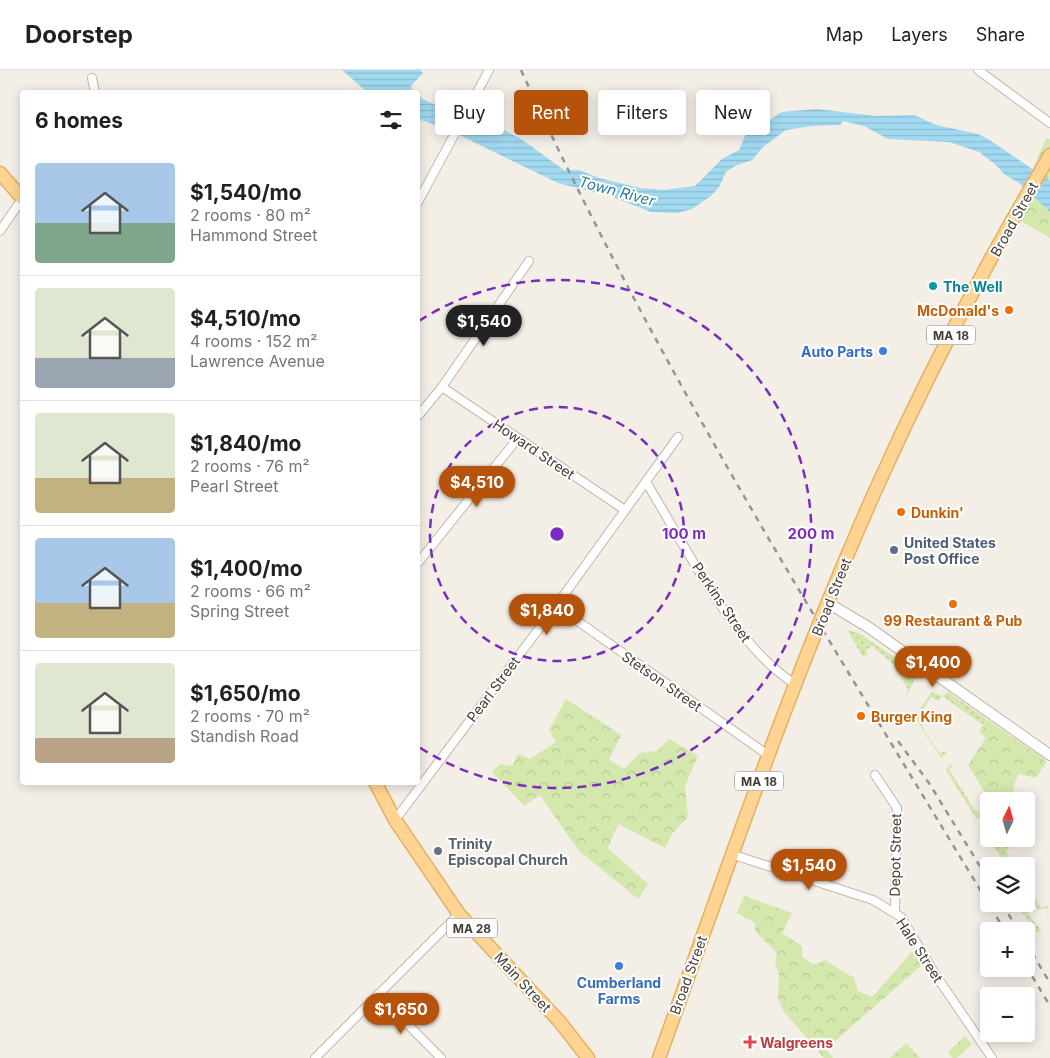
<!DOCTYPE html>
<html lang="en">
<head>
<meta charset="utf-8">
<style>
	:root { --surface:#fff; --page:#f6f6f6; --text:#202124; --muted:#757577; --line:#e0e0e0; --accent:#b45309 }
	body { margin:0; font-family:Inter,sans-serif; background:var(--page); color:var(--text); height:100vh; display:flex; flex-direction:column; font-size:19px; white-space:nowrap }
	* { box-sizing:border-box; margin:0 }
	p { font-size:16px; color:var(--muted) }
	.icon { flex:none; width:28px; height:28px; fill:none; stroke:currentColor; stroke-width:2; stroke-linecap:round; stroke-linejoin:round }
	.map { position:relative; flex:1; overflow:hidden }
	.drawer { position:absolute; left:20px; top:20px; width:400px; height:695px; display:flex; flex-direction:column; background:var(--surface); border-radius:5px; box-shadow:0 2px 12px #0003 }
	.drawer>* { flex:none }
	.hud { position:absolute; left:435px; top:20px; width:475px; height:45px; display:flex; gap:10px }
	.needle { width:32px; rotate:5deg }
	.buttons { position:absolute; left:980px; top:722px; display:grid; gap:10px }
	.buttons a { display:grid; place-items:center; width:55px; height:55px; border-radius:5px; background:var(--surface); box-shadow:0 2px 12px #0003; font-size:25px }
	.price { position:absolute; translate:-50% -42px; padding:0 11px; border-radius:18px; background:var(--accent); color:#fff; font-size:16px; line-height:32px; filter:drop-shadow(0 1px 2px #0008) }
	.price::after { content:''; position:absolute; left:50%; top:30px; width:15px; height:11px; margin-left:-8px; background:inherit; clip-path:polygon(0 0,100% 0,50% 100%) }
	.price.on { background:#222; color:#fff }
	ul { padding:0; list-style:none }
	li { display:flex; align-items:center; gap:15px; height:125px; padding:0 15px }
	li+li { border-top:1px solid var(--line) }
	li span { display:grid; place-items:center; flex:none; width:140px; height:100px; border-radius:5px; color:#555 }
	li>.icon { margin-inline-start:auto }
	span .icon { width:60px; height:60px; fill:#fffc; stroke-width:1 }
	li b { font-size:21px }
	h2 { display:flex; justify-content:space-between; align-items:center; height:60px; padding:0 15px; font-size:21px }
	.pill { padding:0 18px; border-radius:5px; background:var(--surface); box-shadow:0 2px 12px #0003; font-size:18px; line-height:45px }
	.pill.on { background:var(--accent); color:#fff }
	header { display:flex; align-items:center; gap:30px; box-sizing:border-box; height:70px; padding:0 25px; background:var(--surface); border-bottom:1px solid var(--line) }
	header strong { font-size:24px }
	nav { display:flex; gap:28px; margin-inline-start:auto; font-size:18px }
	.map>svg:first-child { display:block }
</style>
</head>
<body>
<header>
<strong>Doorstep</strong>
<nav><a>Map</a><a>Layers</a><a>Share</a></nav>
</header>
<div class="map">
<svg width="1050" height="988" viewBox="0 0 1050 988">
	<defs>
		<pattern id="grass-dots" width="8" height="8" patternUnits="userSpaceOnUse" patternTransform="scale(1.25)"><rect width="8" height="8" fill="#d4e8ae"/><path d="M2 2h.1M6 6h.1" fill="none" stroke="#b7c896" stroke-width="1.8" stroke-linecap="round"/></pattern>
		<pattern id="forest-crowns" width="20" height="18" patternUnits="userSpaceOnUse" patternTransform="scale(1.25)"><rect width="20" height="18" fill="#d4e8ae"/><path d="M2 6a3 3 0 1 1 6 0M12 15a3 3 0 1 1 6 0" fill="none" stroke="#b7c896"/></pattern>
		<pattern id="water-rules" width="6" height="5" patternUnits="userSpaceOnUse" patternTransform="scale(1.25)"><rect width="6" height="5" fill="#a1d9f1"/><path d="M0 2.5h6" fill="none" stroke="#8cbbcf"/></pattern>
	</defs>
	<rect width="100%" height="100%" fill="#f3eee6"/>
	<!-- grass -->
	<g fill="url(#grass-dots)">
		<path d="M847,560L859,563L906,595L912,601L914,610L908,624L906,623L908,619L892,593L872,576L866,580L867,584L863,587Z"/>
		<path d="M932,622L942,626L948,622L988,650L983,655L942,626L938,631L931,627C912,654 925,660 940,684L945,681L947,683L941,688L917,651L918,642Z"/>
		<path d="M951,694L953,697L948,698L975,740L981,743L979,748L975,747L946,700Z"/>
		<path d="M989,769H1017L1006,780L1009,785L1006,788L1000,786Z"/>
		<path d="M1026,815L1042,838L1048,835L1047,839H1038L1026,822Z"/>
		<path d="M1017,834H1021L1042,862H1036Z"/>
	</g>
	<!-- forest -->
	<g fill="url(#forest-crowns)">
		<path d="M1046,68L1050,69V168L1013,146Z"/>
		<path d="M566,629L621,665L609,690L624,699L640,683L657,681L669,669L698,686L685,716L688,747L672,764L665,778L618,754L608,778L648,814L638,829L579,781L540,725L524,736L492,702L500,694L512,696L518,684L530,689L556,672L549,660Z"/>
		<path d="M988,650L1044,689L1046,693L1036,708L1019,704C1013,712 1015,722 1008,731H990L968,695L986,668L979,661Z"/>
		<path d="M744,826L792,843L782,863L802,876V887L815,895L825,890L854,908L858,921L872,927L912,882L922,895L826,979L833,988H824L784,942L778,928L779,904L775,893L777,883L755,861V853L737,843Z"/>
		<path d="M965,966L972,974L957,988H952L948,982Z"/>
		<path d="M906,973L920,988H890Z"/>
	</g>
	<!-- water -->
	<g fill="url(#water-rules)">
		<path d="M342,0H420L423,3L411,16L413,22H367Z"/>
		<path d="M418,27L469,50L502,59L521,69L564,100H579L599,108L640,118L664,120L695,116L722,89L739,80L745,66L782,42L817,39L876,46L914,45L936,55L978,64L988,69L1050,111V142L1019,113L1004,104L996,95L979,82L949,72L888,69L864,56L843,51L840,55L812,56L786,60L763,77L752,90L735,96L726,102L719,117L711,126L692,139L677,143L651,142L613,127L558,113L445,58L418,49Z"/>
	</g>
	<g fill="none" stroke-linecap="round" stroke-linejoin="round">
		<defs>
			<g id="minor">
				<path d="M978,0L1050,53"/>
				<path d="M92,8L95,22"/>
				<path d="M418,132L489,0"/>
				<path d="M0,161L22,129"/>
				<path d="M442,317L625,440"/>
				<path d="M418,346L442,317L529,191"/>
				<path d="M646,412C685,475 733,575 795,614"/>
				<path d="M418,493L518,368"/>
				<path d="M556,536L768,685"/>
				<path d="M875,705L897,738L895,841"/>
				<path d="M395,750L556,536L678,367"/>
				<path d="M731,784L873,830L901,847L937,907L992,988"/>
				<path d="M378,924L441,988"/>
				<path d="M315,988L459,844"/>
			</g>
			<path id="tertiary" d="M828,533L868,557L1050,685"/>
			<g id="primary">
				<path d="M0,103L22,128"/>
				<path d="M375,712L395,750L459,844L560,952L588,988"/>
				<path d="M659,988C728,797 793,605 876,419C927,305 986,193 1050,85"/>
			</g>
		</defs>
		<!-- minor casing -->
		<use href="#minor" stroke="#c2b7ab" stroke-width="10"/>
		<!-- tertiary casing -->
		<use href="#tertiary" stroke="#c2b7ab" stroke-width="12"/>
		<!-- primary casing -->
		<use href="#primary" stroke="#e5af62" stroke-width="15"/>
		<!-- minor -->
		<use href="#minor" stroke="#fff" stroke-width="8"/>
		<!-- tertiary -->
		<use href="#tertiary" stroke="#fff" stroke-width="10"/>
		<!-- primary -->
		<use href="#primary" stroke="#ffd493" stroke-width="12"/>
		<!-- rail -->
		<g stroke="#959595" stroke-width="2.5" stroke-dasharray="6 6" stroke-linecap="butt">
			<path d="M521,0C658,301 835,579 1005,861"/>
			<path d="M898,671L929,713L989,811"/>
			<path d="M1002,834L1019,861"/>
			<path d="M1026,873L1050,913"/>
			<path d="M1026,896L1050,936"/>
		</g>
	</g>
	<!-- distance rings -->
	<g fill="none" stroke="#7b2cbf" stroke-width="2.5" stroke-dasharray="9 6">
		<circle cx="557" cy="464" r="127"/>
		<path d="M419 251A254 254 0 1 1 419 677"/>
	</g>
	<!-- markers -->
	<circle fill="#0f9aa8" stroke="#fff" stroke-width="2" cx="933" cy="216" r="5"/>
	<g fill="#e8710a" stroke="#fff" stroke-width="2">
		<circle cx="1009" cy="240" r="5"/>
		<circle cx="901" cy="442" r="5"/>
		<circle cx="953" cy="534" r="5"/>
		<circle cx="861" cy="646" r="5"/>
	</g>
	<g fill="#3f7fe0" stroke="#fff" stroke-width="2">
		<circle cx="883" cy="281" r="5"/>
		<circle cx="619" cy="896" r="5"/>
	</g>
	<circle fill="#5c6f8a" stroke="#fff" stroke-width="2" cx="894" cy="480" r="5"/>
	<circle fill="#6b7280" stroke="#fff" stroke-width="2" cx="438" cy="781" r="5"/>
	<path fill="#e0444e" stroke="#fff" stroke-width="2" d="M747.5 964.5h5v5h5v5h-5v5h-5v-5h-5v-5h5z"/>
	<g text-anchor="middle" dominant-baseline="central" stroke-width="4" stroke-linejoin="round" paint-order="stroke">
		<!-- shield labels -->
		<g fill="#fff" stroke="#7e7772" stroke-width="1">
			<rect x="927" y="255.5" width="48" height="19" rx="4"/>
			<rect x="735" y="701.5" width="48" height="19" rx="4"/>
			<rect x="447" y="848.5" width="50" height="19" rx="4"/>
		</g>
		<g font-size="12" font-weight="bold" fill="#463d35">
			<text x="951" y="265">MA 18</text>
			<text x="759" y="711">MA 18</text>
			<text x="472" y="858">MA 28</text>
		</g>
		<!-- street labels -->
		<g font-size="14" fill="#463d35" stroke="#fff">
			<text transform="translate(1014 149) rotate(-61)">Broad Street</text>
			<text transform="translate(534 379) rotate(34)">Howard Street</text>
			<text transform="translate(831 527) rotate(-68)">Broad Street</text>
			<text transform="translate(722 532) rotate(56)">Perkins Street</text>
			<text transform="translate(662 611) rotate(35)">Stetson Street</text>
			<text transform="translate(493 619) rotate(-53)">Pearl Street</text>
			<text transform="translate(895 785) rotate(-89)">Depot Street</text>
			<text transform="translate(920 880) rotate(57)">Hale Street</text>
			<text transform="translate(688 905) rotate(-70)">Broad Street</text>
			<text transform="translate(523 912) rotate(47)">Main Street</text>
		</g>
		<!-- culture labels -->
		<g font-size="14" font-weight="bold" fill="#0d838f" stroke="#fff" text-anchor="start">
			<text x="943" y="216">The Well</text>
		</g>
		<!-- food labels -->
		<g font-size="14" font-weight="bold" fill="#c56008" stroke="#fff" text-anchor="start">
			<text x="999" y="240" text-anchor="end">McDonald's</text>
			<text x="911" y="442">Dunkin'</text>
			<text x="953" y="550" text-anchor="middle">99 Restaurant &amp; Pub</text>
			<text x="871" y="646">Burger King</text>
		</g>
		<!-- shop labels -->
		<g font-size="14" font-weight="bold" fill="#366cbe" stroke="#fff" text-anchor="end">
			<text x="873" y="281">Auto Parts</text>
			<text x="619" y="912" text-anchor="middle">Cumberland<tspan x="619" dy="16">Farms</tspan></text>
		</g>
		<!-- service labels -->
		<g font-size="14" font-weight="bold" fill="#4e5e75" stroke="#fff" text-anchor="start">
			<text x="904" y="472">United States<tspan x="904" dy="16">Post Office</tspan></text>
		</g>
		<!-- worship labels -->
		<g font-size="14" font-weight="bold" fill="#5b616d" stroke="#fff" text-anchor="start">
			<text x="448" y="773">Trinity<tspan x="448" dy="16">Episcopal Church</tspan></text>
		</g>
		<!-- health labels -->
		<g font-size="14" font-weight="bold" fill="#be3a42" stroke="#fff" text-anchor="start">
			<text x="760" y="972">Walgreens</text>
		</g>
		<!-- water labels -->
		<g font-size="15" font-style="italic" fill="#2a7da2" stroke="#fff">
			<text transform="translate(617 121) rotate(15)">Town River</text>
		</g>
	</g>
	<circle cx="557" cy="464" r="8" fill="#7b2cbf" stroke="#fff" stroke-width="2.5"/>
	<g font-size="15" text-anchor="middle" font-weight="bold" fill="#7b2cbf" stroke="#fff" stroke-width="4" stroke-linejoin="round" paint-order="stroke">
		<text x="684" y="469">100 m</text>
		<text x="811" y="469">200 m</text>
	</g>
</svg>
<div class="buttons">
<a><svg class="needle" viewBox="-14 -14 28 28"><path d="M0-13l5 13h-10z" fill="#e53935"/><path d="M0 13l5-13h-10z" fill="#757577"/></svg></a>
<a><svg class="icon" aria-label="layers" viewBox="0 0 24 24"><path d="M12 4l9 5-9 5-9-5zM3 14l9 5 9-5"/></svg></a>
<a>+</a>
<a>−</a>
</div>
<b class="price on" style="left:484px;top:277px">$1,540</b>
<b class="price" style="left:477px;top:438px">$4,510</b>
<b class="price" style="left:547px;top:566px">$1,840</b>
<b class="price" style="left:933px;top:618px">$1,400</b>
<b class="price" style="left:809px;top:821px">$1,540</b>
<b class="price" style="left:401px;top:965px">$1,650</b>
<div class="hud">
<a class="pill">Buy</a>
<a class="pill on">Rent</a>
<a class="pill">Filters</a>
<a class="pill">New</a>
</div>
<section class="drawer">
<h2>6 homes<svg class="icon" aria-label="filters" viewBox="0 0 24 24"><path d="M4 7h16M4 17h16"/><circle cx="9" cy="7" r="2"/><circle cx="15" cy="17" r="2"/></svg></h2>
<ul>
<li><span style="background:linear-gradient(#a9c7e8 60%,#7fa58c 0)"><svg class="icon" aria-label="home" viewBox="0 0 24 24"><path d="M3 11l9-7 9 7M6 9v11h12V9"/></svg></span><div><b>$1,540/mo</b><p>2 rooms · 80 m²</p><p>Hammond Street</p></div></li>
<li><span style="background:linear-gradient(#dfe7d0 70%,#9aa5b1 0)"><svg class="icon" aria-label="home" viewBox="0 0 24 24"><path d="M3 11l9-7 9 7M6 9v11h12V9"/></svg></span><div><b>$4,510/mo</b><p>4 rooms · 152 m²</p><p>Lawrence Avenue</p></div></li>
<li><span style="background:linear-gradient(#dfe7d0 65%,#c2b280 0)"><svg class="icon" aria-label="home" viewBox="0 0 24 24"><path d="M3 11l9-7 9 7M6 9v11h12V9"/></svg></span><div><b>$1,840/mo</b><p>2 rooms · 76 m²</p><p>Pearl Street</p></div></li>
<li><span style="background:linear-gradient(#a9c7e8 65%,#c2b280 0)"><svg class="icon" aria-label="home" viewBox="0 0 24 24"><path d="M3 11l9-7 9 7M6 9v11h12V9"/></svg></span><div><b>$1,400/mo</b><p>2 rooms · 66 m²</p><p>Spring Street</p></div></li>
<li><span style="background:linear-gradient(#dfe7d0 75%,#b9a48a 0)"><svg class="icon" aria-label="home" viewBox="0 0 24 24"><path d="M3 11l9-7 9 7M6 9v11h12V9"/></svg></span><div><b>$1,650/mo</b><p>2 rooms · 70 m²</p><p>Standish Road</p></div></li>
</ul>
</section>
</div>
</body>
</html>
